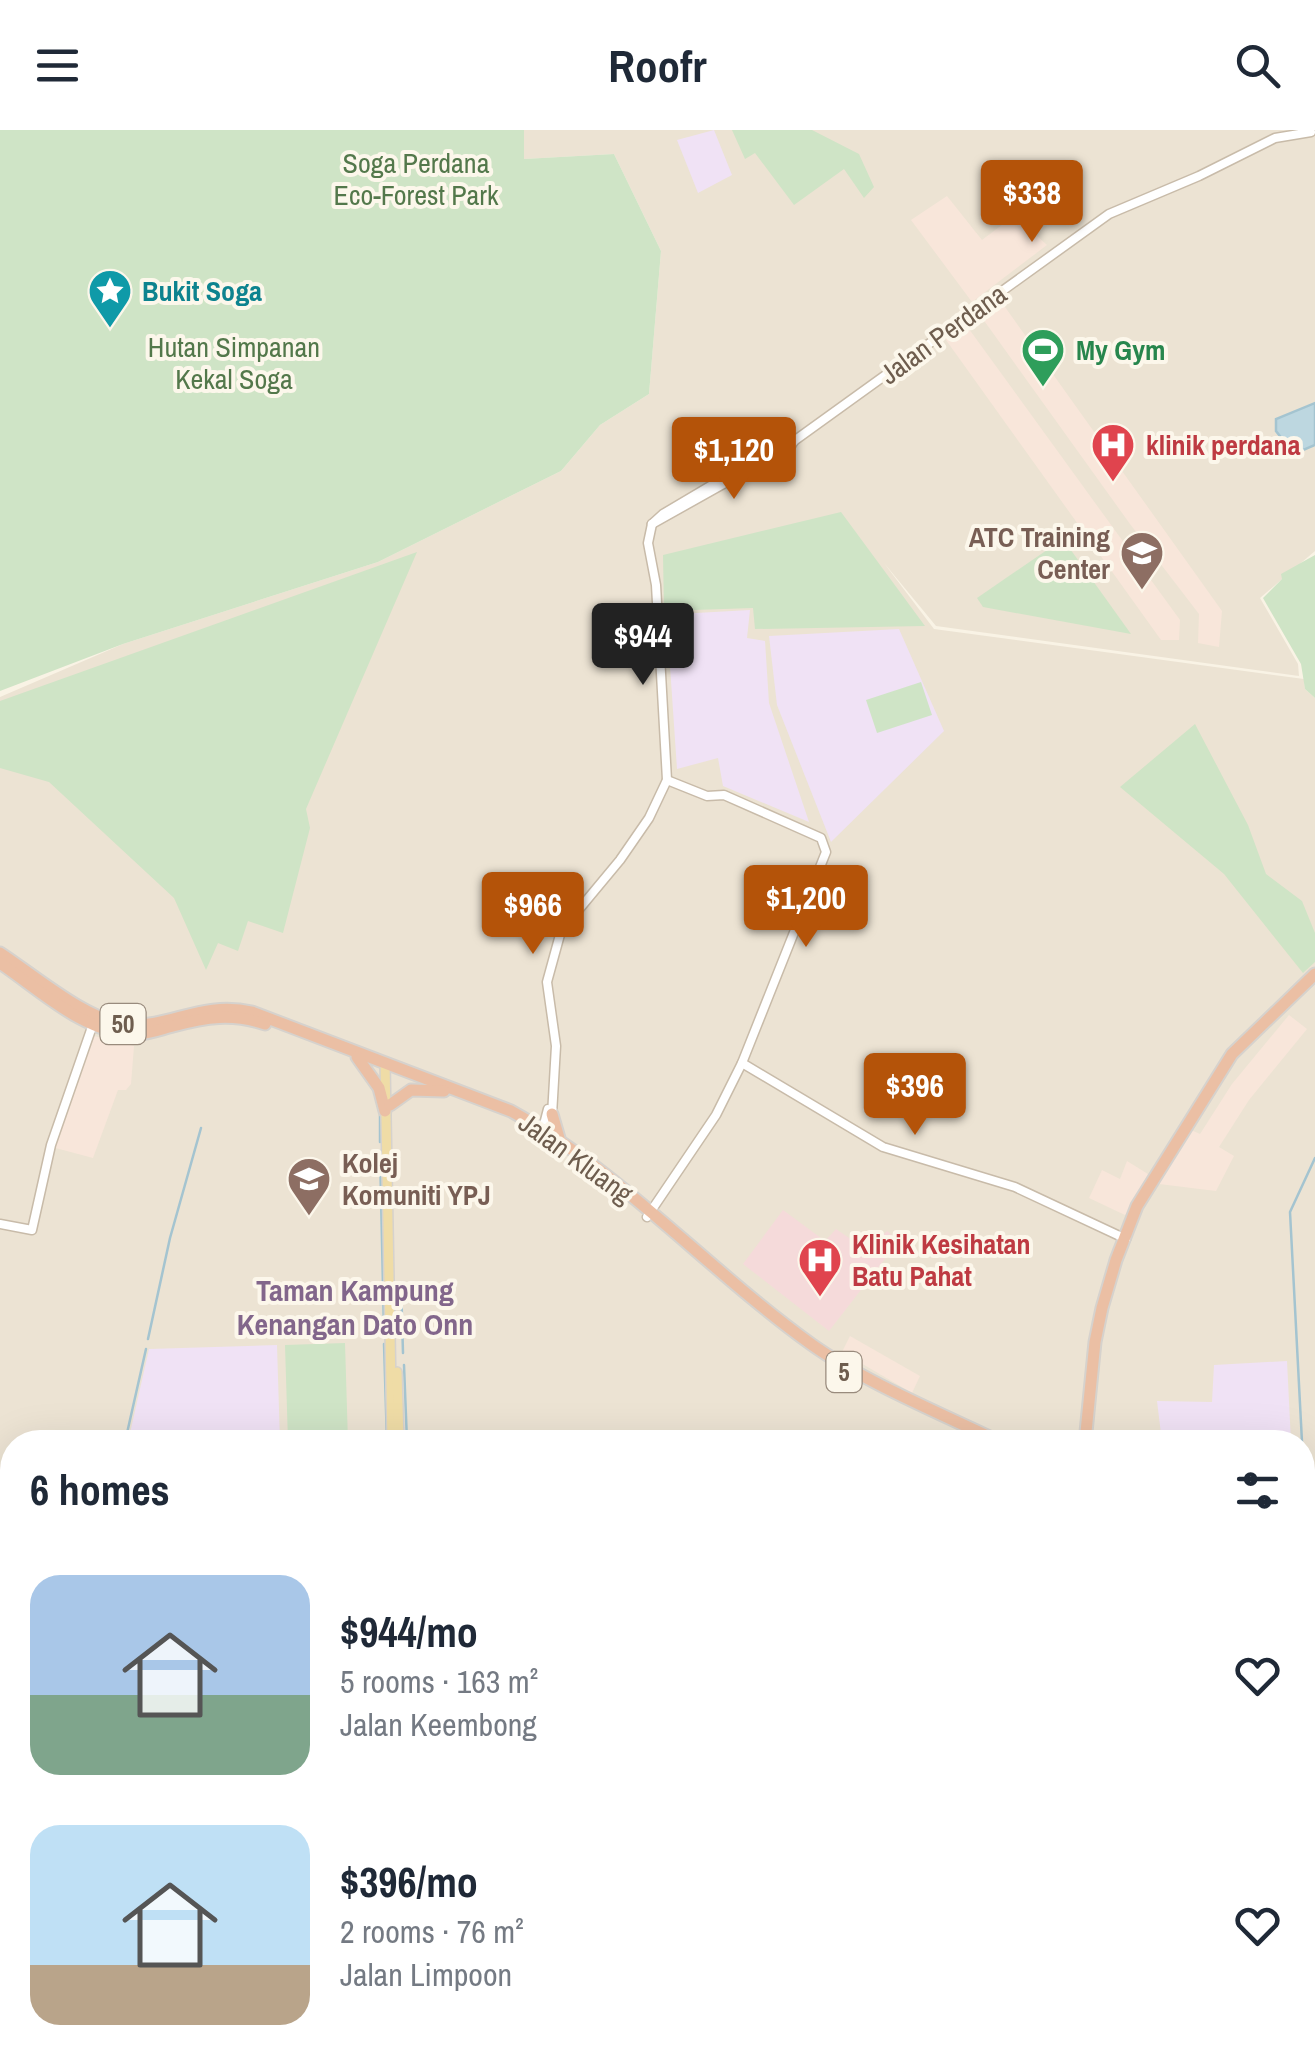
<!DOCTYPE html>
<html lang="en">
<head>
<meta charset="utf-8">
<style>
	:root { --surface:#fff; --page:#f2f2f3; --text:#1f2937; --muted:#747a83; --accent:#b45309 }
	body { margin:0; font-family:"Archivo Narrow",sans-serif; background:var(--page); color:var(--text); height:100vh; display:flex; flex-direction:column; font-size:38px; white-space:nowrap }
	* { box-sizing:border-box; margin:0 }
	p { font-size:32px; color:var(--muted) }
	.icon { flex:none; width:55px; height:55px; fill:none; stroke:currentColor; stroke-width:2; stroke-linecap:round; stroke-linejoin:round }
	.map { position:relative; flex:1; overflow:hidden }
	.details { position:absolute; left:0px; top:1300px; width:1315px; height:642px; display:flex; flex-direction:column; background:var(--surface); border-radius:40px 40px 0 0; box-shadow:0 10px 40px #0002 }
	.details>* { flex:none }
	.price { position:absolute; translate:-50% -85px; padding:0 22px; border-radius:10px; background:var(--accent); color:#fff; font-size:32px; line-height:65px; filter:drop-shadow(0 2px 5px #0008) }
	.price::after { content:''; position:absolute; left:50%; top:60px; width:30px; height:22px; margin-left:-15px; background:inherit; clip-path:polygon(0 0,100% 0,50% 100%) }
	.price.on { background:#222; color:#fff }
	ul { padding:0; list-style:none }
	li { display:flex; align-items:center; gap:30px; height:250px; padding:0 30px }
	li span { display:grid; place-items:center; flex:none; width:280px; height:200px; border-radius:30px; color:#555 }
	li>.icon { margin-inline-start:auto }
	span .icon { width:120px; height:120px; fill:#fffc; stroke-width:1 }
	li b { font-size:42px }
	h2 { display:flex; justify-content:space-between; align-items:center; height:120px; padding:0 30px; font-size:42px }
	header { display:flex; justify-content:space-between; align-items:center; height:130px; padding:0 30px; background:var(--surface); font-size:45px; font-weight:800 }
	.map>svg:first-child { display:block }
</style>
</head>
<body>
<header><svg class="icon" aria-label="menu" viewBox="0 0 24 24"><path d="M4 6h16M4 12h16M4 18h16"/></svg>Roofr<svg class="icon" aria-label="search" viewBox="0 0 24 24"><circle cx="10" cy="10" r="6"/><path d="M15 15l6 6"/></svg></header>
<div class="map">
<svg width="1315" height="1942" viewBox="0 0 1315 1942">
	<rect width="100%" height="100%" fill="#f9f3e5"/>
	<!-- residential -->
	<path fill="#ece3d3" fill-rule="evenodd" d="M524,0H1315V421L1260,468L1298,534L1299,546L936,496L884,433L934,499L1304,549L1305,559L1315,568V1942H0V567L123,514L378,432L561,341L600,295L649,264L661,121L614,24L524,29ZM12,1312H1302V1930H12Z"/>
	<!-- commercial -->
	<g fill="#f8e6da">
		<path d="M947,66L982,110L1011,88L1027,97L1047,115L972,172L911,90Z"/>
		<path d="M995,163L1222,481L1219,517L1198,513L1199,484L1130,394L975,178Z"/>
		<path d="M961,188L1180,490L1179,510H1161L941,203Z"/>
		<path d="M1289,885L1307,899L1249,970L1219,1017L1234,1026L1216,1061L1159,1054L1191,1000L1200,1004L1232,954Z"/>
		<path d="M86,904L134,916L131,954L126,960H118L93,1028L48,1016Z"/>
		<path d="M1127,1031L1148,1044L1130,1081L1125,1085L1089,1068L1102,1040L1120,1049Z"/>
		<path d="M850,1206L920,1246L912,1263L842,1222Z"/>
		<rect x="887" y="1930" width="92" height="12"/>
	</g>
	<!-- education -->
	<g fill="#f0e2f5">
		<path d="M714,0L732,45L698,63L677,10Z"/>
		<path d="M750,480L747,508L765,511L769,573L809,692L723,656L718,628L677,639L670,536L678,484Z"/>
		<path d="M899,499L944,601L831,712L777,575L769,506Z"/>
		<path d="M277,1215L280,1312H128L149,1219Z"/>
		<path d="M1287,1231L1291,1312H1162L1157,1271L1212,1272L1214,1235Z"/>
	</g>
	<!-- medical -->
	<path fill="#f5dada" d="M783,1080L825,1111L836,1099L868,1121L887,1101L899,1111L829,1201L743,1134Z"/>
	<!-- green -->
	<g fill="#cfe4c6">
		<path d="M0,0H524V29L614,24L661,121L649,264L600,295L561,341L378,432L123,514L0,561Z"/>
		<path d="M732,0H812L859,24L874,57L864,68L844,39L794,75L755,23L745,29Z"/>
		<path d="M841,382L925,496L755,499L753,478L664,481L663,425Z"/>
		<path d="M1063,409L1131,504L983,477L977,468Z"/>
		<path d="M417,422L306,679L310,698L283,803L248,791L238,821L218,813L206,840L174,768L49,652L0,638V571Z"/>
		<path d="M1315,425V568L1305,559L1301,534L1263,468L1282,449L1281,444Z"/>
		<path d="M921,552L932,585L877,603L866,570Z"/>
		<path d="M1195,594L1248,695L1266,744L1302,771L1315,803V832L1303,843L1224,744L1120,657Z"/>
		<path d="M345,1213L348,1312H288L285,1215Z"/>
		<path d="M1315,1543V1670H1303L1302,1544Z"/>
	</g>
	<!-- water -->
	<path fill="#bdd7e0" stroke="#a4c4d0" stroke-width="2.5" d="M1315,273V315L1294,324L1276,301V289Z"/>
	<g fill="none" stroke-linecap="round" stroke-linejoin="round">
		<!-- stream -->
		<g stroke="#a4c4d0" stroke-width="2.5">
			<path d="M380,1012V983"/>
			<path d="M380,1021L384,1202"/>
			<path d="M401,1153L403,1223"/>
			<path d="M148,1209L170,1108L201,998"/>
			<path d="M384,1214L387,1312"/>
			<path d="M404,1235L407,1312"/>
			<path d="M125,1312L146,1219"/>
			<path d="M1302,1312L1290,1082L1315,1028"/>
			<path d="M1302,1323L1311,1479L1315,1493"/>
			<path d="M396,1930V1942"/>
			<path d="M413,1930V1942"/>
		</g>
		<!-- canal -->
		<path stroke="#bdd7e0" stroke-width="5" d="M4,1942L12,1896"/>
		<defs>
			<g id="secondary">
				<path d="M652,394L791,316L794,311L1109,84L1199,46L1275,8L1311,2"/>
				<path d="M652,394L663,384L788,310L794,311"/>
				<path d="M742,933L883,1017L1015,1057L1126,1109"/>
				<path d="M552,985L556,916L547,852L561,801L620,730L649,688L667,650L656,455L648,413L652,394"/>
				<path d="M541,1006L548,979"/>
				<path d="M647,1087L716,985L742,933L826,722L821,708L724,665L707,666L667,650"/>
				<path d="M0,1094L32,1100L51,1015L93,894"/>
				<path d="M1302,1541L1315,1540"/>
				<path d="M242,1930V1942"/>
				<path d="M614,1930L626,1942"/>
				<path d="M56,1942L58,1930"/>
				<path d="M982,1942V1930"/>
			</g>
			<g id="primary">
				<path d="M385,932L392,1312"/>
				<path d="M397,1242L399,1312"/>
				<path d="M0,1663L12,1662"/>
				<path d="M0,1670H12"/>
				<path d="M1302,1677H1315"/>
				<path d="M405,1930V1942"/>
				<path d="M1091,1942V1930"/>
			</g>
			<g id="highway">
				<path d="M0,823C34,845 89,893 129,895C172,897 202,871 252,882L511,981C621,1042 708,1140 811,1214C864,1252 940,1283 1000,1312"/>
				<path d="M0,833C39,859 86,905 136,904C149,904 161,899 173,896C206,887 232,883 265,894"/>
				<path d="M357,927L379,958L385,981"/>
				<path d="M390,975L411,960L444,961"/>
				<path d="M552,984L559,1008"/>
				<path d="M1085,1312L1095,1212L1102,1178L1116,1130L1137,1076L1232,924L1315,844"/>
			</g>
		</defs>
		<!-- secondary casing -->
		<use href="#secondary" stroke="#c8bba9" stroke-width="11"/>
		<!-- primary casing -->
		<use href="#primary" stroke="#d6d2cd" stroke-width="12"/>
		<!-- highway casing -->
		<use href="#highway" stroke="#d6d2cd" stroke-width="15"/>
		<!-- secondary -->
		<use href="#secondary" stroke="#fff" stroke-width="8"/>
		<!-- primary -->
		<use href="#primary" stroke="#efdca6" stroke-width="9"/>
		<!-- highway -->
		<use href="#highway" stroke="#ebbfa4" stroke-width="11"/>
	</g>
	<!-- icons -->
	<defs>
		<symbol id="sight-pin" viewBox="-11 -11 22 30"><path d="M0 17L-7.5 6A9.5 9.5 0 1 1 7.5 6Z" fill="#0f9aa8" stroke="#fcf7eb"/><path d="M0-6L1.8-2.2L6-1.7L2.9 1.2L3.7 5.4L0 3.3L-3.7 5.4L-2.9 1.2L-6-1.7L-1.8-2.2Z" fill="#fff"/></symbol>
		<symbol id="stadium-pin" viewBox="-11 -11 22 30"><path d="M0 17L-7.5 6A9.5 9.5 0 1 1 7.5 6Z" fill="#2e9e5b" stroke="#fcf7eb"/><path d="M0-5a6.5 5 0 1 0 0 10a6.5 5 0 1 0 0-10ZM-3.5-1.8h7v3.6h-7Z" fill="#fff"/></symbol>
		<symbol id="hospital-pin" viewBox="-11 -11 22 30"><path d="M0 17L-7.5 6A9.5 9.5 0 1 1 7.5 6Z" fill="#e0444e" stroke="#fcf7eb"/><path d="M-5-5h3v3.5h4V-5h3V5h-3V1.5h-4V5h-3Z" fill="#fff"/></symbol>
		<symbol id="university-pin" viewBox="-11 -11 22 30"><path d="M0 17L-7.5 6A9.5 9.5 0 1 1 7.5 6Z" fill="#8d6e63" stroke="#fcf7eb"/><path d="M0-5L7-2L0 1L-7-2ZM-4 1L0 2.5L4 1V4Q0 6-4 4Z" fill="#fff"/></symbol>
	</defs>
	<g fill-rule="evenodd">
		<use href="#sight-pin" x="85" y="136" width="50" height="68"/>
		<use href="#stadium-pin" x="1018" y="195" width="50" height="68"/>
		<use href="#hospital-pin" x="1088" y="290" width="50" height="68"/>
		<use href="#university-pin" x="1117" y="398" width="50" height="68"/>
		<use href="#university-pin" x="284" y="1024" width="50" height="68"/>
		<use href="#hospital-pin" x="795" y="1105" width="50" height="68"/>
	</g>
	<g text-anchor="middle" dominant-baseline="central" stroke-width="8" stroke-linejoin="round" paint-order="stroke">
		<!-- shield labels -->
		<g fill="#fcf7eb" stroke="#998b7d" stroke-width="2.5">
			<rect x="100.5" y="874" width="45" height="40" rx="8"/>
			<rect x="826.5" y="1222" width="35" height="40" rx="8"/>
		</g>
		<g font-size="25" font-weight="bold" fill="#6e5d4e">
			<text x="123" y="894">50</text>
			<text x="844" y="1242">5</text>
		</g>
		<!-- park labels -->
		<g font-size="28" fill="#53784b" stroke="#fcf7eb">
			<text x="416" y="33">Soga Perdana<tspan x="416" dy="32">Eco-Forest Park</tspan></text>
			<text x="234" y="217">Hutan Simpanan<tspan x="234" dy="32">Kekal Soga</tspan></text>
		</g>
		<!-- culture labels -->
		<g font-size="28" font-weight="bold" fill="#0d838f" stroke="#fcf7eb" text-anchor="start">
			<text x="142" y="161">Bukit Soga</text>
		</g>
		<!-- street labels -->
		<g font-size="28" fill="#6e5d4e" stroke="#fcf7eb">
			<text transform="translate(943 204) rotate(-36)">Jalan Perdana</text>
			<text transform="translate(576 1028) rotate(36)">Jalan Kluang</text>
		</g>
		<!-- leisure labels -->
		<g font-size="28" font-weight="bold" fill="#27864d" stroke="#fcf7eb" text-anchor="start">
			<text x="1076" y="220">My Gym</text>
		</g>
		<!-- health labels -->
		<g font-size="28" font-weight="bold" fill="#be3a42" stroke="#fcf7eb" text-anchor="start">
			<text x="1146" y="315">klinik perdana</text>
			<text x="852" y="1114">Klinik Kesihatan<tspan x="852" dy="32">Batu Pahat</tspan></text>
		</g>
		<!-- education labels -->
		<g font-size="28" font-weight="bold" fill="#785e54" stroke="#fcf7eb" text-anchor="end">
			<text x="1110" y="407">ATC Training<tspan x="1110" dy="32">Center</tspan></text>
			<text x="342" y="1033" text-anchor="start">Kolej<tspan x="342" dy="32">Komuniti YPJ</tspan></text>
		</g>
		<!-- neighbourhood labels -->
		<g font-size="30" font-weight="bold" fill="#82668b" stroke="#fcf7eb">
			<text x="355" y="1160">Taman Kampung<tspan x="355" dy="34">Kenangan Dato Onn</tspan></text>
		</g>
	</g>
</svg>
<b class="price" style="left:1032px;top:115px">$338</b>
<b class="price" style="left:734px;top:372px">$1,120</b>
<b class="price on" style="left:643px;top:558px">$944</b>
<b class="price" style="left:806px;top:820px">$1,200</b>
<b class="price" style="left:533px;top:827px">$966</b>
<b class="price" style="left:915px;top:1008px">$396</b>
<section class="details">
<h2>6 homes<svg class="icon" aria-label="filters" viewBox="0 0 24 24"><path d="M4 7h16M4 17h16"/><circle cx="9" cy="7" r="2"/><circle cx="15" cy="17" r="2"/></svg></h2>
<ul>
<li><span style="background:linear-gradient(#a9c7e8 60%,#7fa58c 0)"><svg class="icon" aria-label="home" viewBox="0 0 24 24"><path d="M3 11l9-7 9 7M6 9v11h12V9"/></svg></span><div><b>$944/mo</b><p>5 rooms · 163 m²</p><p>Jalan Keembong</p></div><svg class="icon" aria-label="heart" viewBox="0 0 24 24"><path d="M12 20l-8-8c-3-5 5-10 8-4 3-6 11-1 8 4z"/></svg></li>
<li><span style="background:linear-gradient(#bfe0f5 70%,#b9a48a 0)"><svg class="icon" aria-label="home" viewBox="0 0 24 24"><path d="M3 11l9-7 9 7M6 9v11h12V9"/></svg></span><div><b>$396/mo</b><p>2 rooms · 76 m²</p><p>Jalan Limpoon</p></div><svg class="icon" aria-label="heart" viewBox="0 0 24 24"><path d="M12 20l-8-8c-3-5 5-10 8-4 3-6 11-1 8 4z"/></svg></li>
</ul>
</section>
</div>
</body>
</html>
